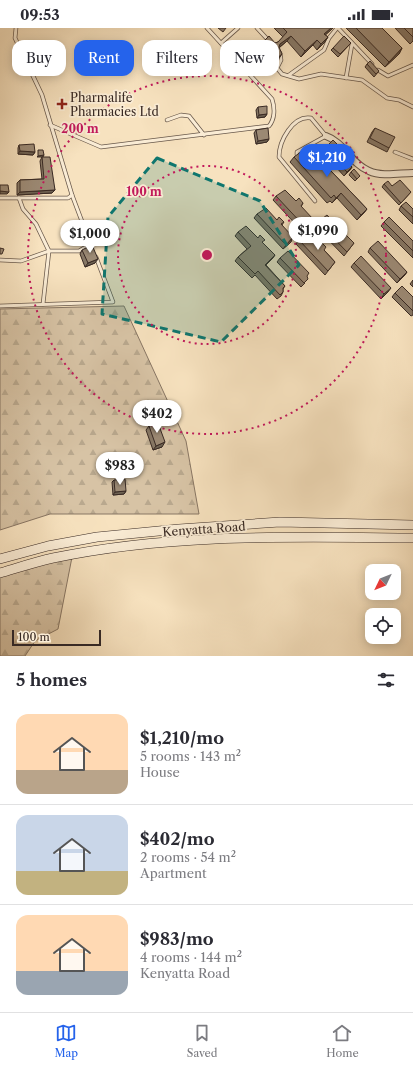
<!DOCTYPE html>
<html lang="en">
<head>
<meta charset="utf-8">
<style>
	:root { --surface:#fff; --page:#f2f2f3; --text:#2b2b33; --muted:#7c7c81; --line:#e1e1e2; --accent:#2563eb }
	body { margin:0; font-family:"Libre Caslon Text",serif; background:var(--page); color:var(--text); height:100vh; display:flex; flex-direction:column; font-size:15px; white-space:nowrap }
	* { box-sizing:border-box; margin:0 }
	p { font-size:13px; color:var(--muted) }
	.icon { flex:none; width:22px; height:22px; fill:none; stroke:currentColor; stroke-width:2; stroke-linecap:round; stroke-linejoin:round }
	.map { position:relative; height:628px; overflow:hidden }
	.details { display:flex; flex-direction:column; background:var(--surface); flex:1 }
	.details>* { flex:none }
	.guide { position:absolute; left:12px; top:12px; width:389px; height:36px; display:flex; gap:8px }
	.needle { width:26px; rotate:227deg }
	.controls { position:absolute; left:365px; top:536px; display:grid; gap:8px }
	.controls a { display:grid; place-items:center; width:36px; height:36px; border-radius:8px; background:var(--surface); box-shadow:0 2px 10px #0003; font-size:20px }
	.scale { position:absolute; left:12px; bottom:10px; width:89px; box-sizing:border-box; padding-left:4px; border:2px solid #392a24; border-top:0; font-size:11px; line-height:14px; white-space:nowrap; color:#392a24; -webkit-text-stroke:3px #faecd5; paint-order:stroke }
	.price { position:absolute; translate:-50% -34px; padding:0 9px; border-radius:14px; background:#fff; color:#222; font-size:13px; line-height:26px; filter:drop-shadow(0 1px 2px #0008) }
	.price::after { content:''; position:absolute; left:50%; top:24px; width:12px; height:9px; margin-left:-6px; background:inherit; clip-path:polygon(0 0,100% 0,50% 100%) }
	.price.current { background:var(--accent); color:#fff }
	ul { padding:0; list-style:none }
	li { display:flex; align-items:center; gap:12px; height:100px; padding:0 16px }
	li+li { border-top:1px solid var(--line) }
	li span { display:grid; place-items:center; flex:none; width:112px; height:80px; border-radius:12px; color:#555 }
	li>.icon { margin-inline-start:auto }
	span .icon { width:48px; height:48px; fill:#fffc; stroke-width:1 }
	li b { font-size:17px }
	h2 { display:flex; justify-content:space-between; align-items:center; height:48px; padding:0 16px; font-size:17px }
	.pill { padding:0 14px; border-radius:12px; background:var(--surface); box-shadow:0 2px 10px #0003; font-size:14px; line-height:36px }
	.pill.current { background:var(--accent); color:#fff }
	.status { display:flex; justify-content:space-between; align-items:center; height:28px; padding:0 20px; background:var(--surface); direction:ltr }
	.status svg { height:11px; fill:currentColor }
	.tab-bar { display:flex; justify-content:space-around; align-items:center; height:56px; border-top:1px solid var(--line); background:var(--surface); font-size:11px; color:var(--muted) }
	.tab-bar a { display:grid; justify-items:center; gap:2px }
	.tab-bar .current { color:var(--accent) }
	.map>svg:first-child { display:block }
</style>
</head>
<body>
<div class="status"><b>09:53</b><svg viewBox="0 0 49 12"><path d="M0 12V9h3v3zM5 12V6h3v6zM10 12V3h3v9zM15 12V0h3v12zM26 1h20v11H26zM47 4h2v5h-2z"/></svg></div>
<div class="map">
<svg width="413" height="628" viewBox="0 0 413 628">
	<defs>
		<pattern id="forest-firs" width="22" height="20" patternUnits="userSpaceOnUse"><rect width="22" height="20" fill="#d7c3a5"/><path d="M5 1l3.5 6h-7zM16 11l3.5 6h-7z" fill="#b9a88e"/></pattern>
	</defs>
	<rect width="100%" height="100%" fill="#f7e2bf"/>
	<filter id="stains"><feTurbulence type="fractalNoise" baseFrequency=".005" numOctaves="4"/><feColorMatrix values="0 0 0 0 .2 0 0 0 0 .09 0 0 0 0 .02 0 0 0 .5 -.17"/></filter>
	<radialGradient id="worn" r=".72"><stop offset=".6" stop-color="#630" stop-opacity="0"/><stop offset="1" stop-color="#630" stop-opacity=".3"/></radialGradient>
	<!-- forest -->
	<g fill="url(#forest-firs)" stroke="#887664">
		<path d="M124,278L186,413L199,486H50L0,502V281Z"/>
		<path d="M73,524L58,601L35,613L25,628H0V546Z"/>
	</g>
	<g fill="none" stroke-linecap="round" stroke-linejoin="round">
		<defs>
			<g id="service">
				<path d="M257,0L269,13"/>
				<path d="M338,0L372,36"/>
				<path d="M221,15L238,0"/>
				<path d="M280,25L281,32L277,40L282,46L299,51L321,46L362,52L387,70L399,72L413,79"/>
				<path d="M378,42L388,48L413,37"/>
				<path d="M289,47L324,22L329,10L337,0"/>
				<path d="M346,50L352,16"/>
				<path d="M167,92L181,87L189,88L204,107"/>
				<path d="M50,97L101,119L269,98C275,91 275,80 272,71L207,0"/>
				<path d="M395,124L413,131"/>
				<path d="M297,127V124L326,108L311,90C293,87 279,113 279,129L315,173"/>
				<path d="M72,167L92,220"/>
				<path d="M0,170H68L72,167L42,67L15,10L16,0"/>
				<path d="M19,170L23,181L36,196L49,223L43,276"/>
				<path d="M0,232L21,233L49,223H79L91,216"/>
				<path d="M0,278L113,274L96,229"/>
			</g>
			<path id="minor" d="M326,108C344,114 351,136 369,143C382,149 400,145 413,145"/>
			<g id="secondary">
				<path d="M0,531L48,518L97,509L179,501L280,494L413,497"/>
				<path d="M0,545C17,540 35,534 53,530C171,505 293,509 413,510"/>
			</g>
		</defs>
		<!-- service casing -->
		<use href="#service" stroke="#68584b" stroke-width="4.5"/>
		<!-- minor casing -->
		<use href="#minor" stroke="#68584b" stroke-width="8"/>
		<!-- secondary casing -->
		<use href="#secondary" stroke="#392a24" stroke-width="10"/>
		<!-- service -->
		<use href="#service" stroke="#faecd5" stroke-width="3"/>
		<!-- minor -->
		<use href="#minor" stroke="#faecd5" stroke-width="6"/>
		<!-- secondary -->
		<use href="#secondary" stroke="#faecd5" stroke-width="9"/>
	</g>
	<!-- wall -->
	<g fill="#867765" stroke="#392a24">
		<path d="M218,0H226L223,4Z"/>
		<path d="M274,0H333L325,7L328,9L324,15L317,22L313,17L301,29L287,13L279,20L278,32L271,38L256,22L260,17L275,15L278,14L283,9Z"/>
		<path d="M346,0H382L402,20L399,26L385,39Z"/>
		<path d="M395,0H413V13L410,16Z"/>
		<path d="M351,15L338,29L331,22L333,20Z"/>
		<path d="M367,36L379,43L374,49L365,39Z"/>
		<path d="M258,79L267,86L265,89L257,90L256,82Z"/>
		<path d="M375,100L389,120L387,124L367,114L372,104Z"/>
		<path d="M256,102L269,111L267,114L256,116L254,105Z"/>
		<path d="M329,116L343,129L352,139L349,143L344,148L327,129L330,125L326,121Z"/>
		<path d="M19,117L35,124L33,127L18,126V120Z"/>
		<path d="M314,122L313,124L367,181L363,186L357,192L337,170L332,175L330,173L327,175L290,134L294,129Z"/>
		<path d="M42,129L55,162L52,165L17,167V155L20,152L42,151L40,133Z"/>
		<path d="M351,144L360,148L355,153L349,147Z"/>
		<path d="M384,156L392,158L411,164L399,177L382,159Z"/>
		<path d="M276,168L303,175L301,179L310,195L302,203L273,172Z"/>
		<path d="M401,178L413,181V196L399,182Z"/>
		<path d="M257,186L284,194L282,197L291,214L283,221L254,190Z"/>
		<path d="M318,194L343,204L354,215L344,228L315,198Z"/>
		<path d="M384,194L413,213V230L381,198Z"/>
		<path d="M238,204L263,215L275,227L272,231L266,237L285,258L283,261V264L281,268L277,271L255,247L252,250L235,233L238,229L247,221L235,208Z"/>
		<path d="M299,212L324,222L335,234L325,247L296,216Z"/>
		<path d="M370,220L407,244L404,248L397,255L368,224Z"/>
		<path d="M82,222L95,235L85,239L80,226Z"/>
		<path d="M280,230L305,255L301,259L277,234Z"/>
		<path d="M354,235L388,264L381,271L351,239Z"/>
		<path d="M413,252V259L410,256Z"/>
		<path d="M395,265L413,269V287L411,288L392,269Z"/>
		<path d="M149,398L162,419L153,422L146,402Z"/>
		<path d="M114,452L126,463L124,466L113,467L112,454Z"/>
	</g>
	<!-- shaded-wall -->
	<g fill="#6d6152" stroke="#392a24">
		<path d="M331,0H333L321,11L324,6Z"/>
		<path d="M291,8L287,13L276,22L280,16Z"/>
		<path d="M328,9L324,15L317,22L321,16Z"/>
		<path d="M317,12L313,17L301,29L305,23Z"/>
		<path d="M402,20L399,26L385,39L389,34Z"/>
		<path d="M282,26L278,32L271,38L275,32Z"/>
		<path d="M267,86L265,89L257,90L259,87Z"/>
		<path d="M269,111L267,114L256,116L258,113Z"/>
		<path d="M20,123L35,124L33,127L18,126Z"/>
		<path d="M44,127L43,129H37L38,128Z"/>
		<path d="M352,139L349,143L344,148L347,144Z"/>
		<path d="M55,162L52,165L17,167L20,164Z"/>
		<path d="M0,163L9,164L7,166H0Z"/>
		<path d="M341,165L337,170L332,175L336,170Z"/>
		<path d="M367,181L363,186L357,192L361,187Z"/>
		<path d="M313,191L310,195L302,203L305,199Z"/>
		<path d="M293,209L291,214L283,221L286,217Z"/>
		<path d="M275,227L272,231L262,241L265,237Z"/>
		<path d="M98,231L95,235L85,239L88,235Z"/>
		<path d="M407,244L404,248L397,255L400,251Z"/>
		<path d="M391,260L388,264L381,271L384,266Z"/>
		<path d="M165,414L162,419L153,422L156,418Z"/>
		<path d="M126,463L124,466L113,467L115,464Z"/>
	</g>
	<!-- building -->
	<g fill="#9c8a75" stroke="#392a24">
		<path d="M283,0H331L324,6L328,9L321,16L317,12L305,23L291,8L280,16L279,19L282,26L275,32L260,17L269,8L275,15L278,14L287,4Z"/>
		<path d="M356,0H382L402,20L389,34Z"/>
		<path d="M404,0H413V9Z"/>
		<path d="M344,8L351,15L340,26L333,20Z"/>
		<path d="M370,33L379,43L376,46L367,36Z"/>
		<path d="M267,78V86L259,87L258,79Z"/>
		<path d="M268,100L269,111L258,113L256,102Z"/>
		<path d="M375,100L395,109L389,120L370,110Z"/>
		<path d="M333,112L346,125L342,129L352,139L347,144L329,125L333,121L329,116Z"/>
		<path d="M34,116L35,124L20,123L19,117Z"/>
		<path d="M310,117L314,122L313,124L367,181L361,187L341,165L336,170L334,167L331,170L294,129Z"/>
		<path d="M38,122H43L44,127L38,128Z"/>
		<path d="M42,129H50L55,162L20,164V152L44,151Z"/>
		<path d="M354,141L360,148L357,151L351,144Z"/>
		<path d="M400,152L411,164L401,175L384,156L388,153L392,158Z"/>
		<path d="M0,157H8L9,164L0,163Z"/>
		<path d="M285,162L296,173L299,170L303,175L301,178L313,191L305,199L276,168Z"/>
		<path d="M406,174L413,181V189L401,178Z"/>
		<path d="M266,180L277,192L279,189L284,194L281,196L293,209L286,217L257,186Z"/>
		<path d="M327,187L338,199L341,196L345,201L343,204L354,215L347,224L318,194Z"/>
		<path d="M389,189L413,213V223L384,194Z"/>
		<path d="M246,198L258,210L260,207L265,212L262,214L275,227L265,237L285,258L283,260V264L280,267L258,243L255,246L238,229L251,218L238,204Z"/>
		<path d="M307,204L319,217L322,215L326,219L324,222L335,234L328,243L299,212Z"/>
		<path d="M378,213L407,244L400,251L370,220Z"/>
		<path d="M92,217L98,231L88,235L82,222Z"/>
		<path d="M0,220L4,221L2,226H0Z"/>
		<path d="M288,223L309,245L307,248L308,251L304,255L280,230Z"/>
		<path d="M361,228L391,260L384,266L354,235Z"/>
		<path d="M402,258L413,269V283L395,265Z"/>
		<path d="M158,395L165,414L156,418L149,398Z"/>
		<path d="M125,451L126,463L115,464L114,452Z"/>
	</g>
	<!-- marked area -->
	<path fill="#0f766e" fill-opacity="0.2" stroke="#0f766e" stroke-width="3" stroke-dasharray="8 5" stroke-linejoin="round" d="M157,130L260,173L299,237L221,314L102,286L108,189Z"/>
	<!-- distance rings -->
	<g fill="none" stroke="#c2185b" stroke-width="2" stroke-dasharray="2 4">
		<circle cx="207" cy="227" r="89"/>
		<circle cx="207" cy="227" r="179"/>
	</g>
	<!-- markers -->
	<path fill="#8f2418" stroke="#faecd5" stroke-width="1.5" d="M60 70h4v4h4v4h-4v4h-4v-4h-4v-4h4z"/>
	<g text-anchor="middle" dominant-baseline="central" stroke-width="3.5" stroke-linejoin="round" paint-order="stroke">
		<!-- poi labels -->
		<g font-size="12" fill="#392a24" stroke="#faecd5" text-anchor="start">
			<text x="70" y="69">Pharmalife<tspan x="70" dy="14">Pharmacies Ltd</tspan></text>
		</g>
		<!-- street labels -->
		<g font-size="12" fill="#392a24" stroke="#faecd5">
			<text transform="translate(204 501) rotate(-4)">Kenyatta Road</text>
		</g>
	</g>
	<circle cx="207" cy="227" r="6" fill="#c2185b" stroke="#faecd5" stroke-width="2"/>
	<g font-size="12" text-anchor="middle" font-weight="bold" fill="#c2185b" stroke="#faecd5" stroke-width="3.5" stroke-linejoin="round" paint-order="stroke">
		<text x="80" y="105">200 m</text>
		<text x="144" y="168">100 m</text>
	</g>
	<rect width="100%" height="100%" filter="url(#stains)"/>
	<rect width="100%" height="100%" fill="url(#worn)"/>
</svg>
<div class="controls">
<a><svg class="needle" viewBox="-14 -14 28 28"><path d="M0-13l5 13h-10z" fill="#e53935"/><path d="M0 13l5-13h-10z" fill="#7c7c81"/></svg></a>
<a><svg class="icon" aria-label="locate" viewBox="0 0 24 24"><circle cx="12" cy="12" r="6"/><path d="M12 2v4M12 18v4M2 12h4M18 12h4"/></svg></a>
</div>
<div class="scale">100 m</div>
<b class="price current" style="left:327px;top:150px">$1,210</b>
<b class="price" style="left:318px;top:223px">$1,090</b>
<b class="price" style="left:90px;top:226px">$1,000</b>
<b class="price" style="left:157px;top:406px">$402</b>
<b class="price" style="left:120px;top:458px">$983</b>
<div class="guide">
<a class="pill">Buy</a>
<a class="pill current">Rent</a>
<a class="pill">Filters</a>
<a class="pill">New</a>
</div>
</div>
<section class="details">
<h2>5 homes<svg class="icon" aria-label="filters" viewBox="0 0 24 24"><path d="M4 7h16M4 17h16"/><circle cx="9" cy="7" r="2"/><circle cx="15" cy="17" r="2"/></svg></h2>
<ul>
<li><span style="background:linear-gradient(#ffd9b3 70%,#b9a48a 0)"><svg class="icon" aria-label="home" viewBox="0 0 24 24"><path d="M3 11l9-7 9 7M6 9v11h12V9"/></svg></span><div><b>$1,210/mo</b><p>5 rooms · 143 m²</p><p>House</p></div></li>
<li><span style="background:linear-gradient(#c9d6e8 70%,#c2b280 0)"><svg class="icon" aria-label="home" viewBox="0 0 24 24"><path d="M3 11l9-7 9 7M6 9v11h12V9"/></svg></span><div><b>$402/mo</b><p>2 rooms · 54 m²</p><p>Apartment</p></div></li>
<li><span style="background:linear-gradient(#ffd9b3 70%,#9aa5b1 0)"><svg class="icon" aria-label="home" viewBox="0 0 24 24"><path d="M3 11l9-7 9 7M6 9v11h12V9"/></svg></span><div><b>$983/mo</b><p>4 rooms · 144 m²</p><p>Kenyatta Road</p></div></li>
</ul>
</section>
<nav class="tab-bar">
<a class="current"><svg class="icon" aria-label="map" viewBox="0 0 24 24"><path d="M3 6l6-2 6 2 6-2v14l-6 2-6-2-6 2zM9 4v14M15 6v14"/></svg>Map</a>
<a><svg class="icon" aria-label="saved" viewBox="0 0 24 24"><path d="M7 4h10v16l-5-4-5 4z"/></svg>Saved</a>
<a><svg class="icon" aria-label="home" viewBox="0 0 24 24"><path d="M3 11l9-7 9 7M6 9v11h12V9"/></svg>Home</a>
</nav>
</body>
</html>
